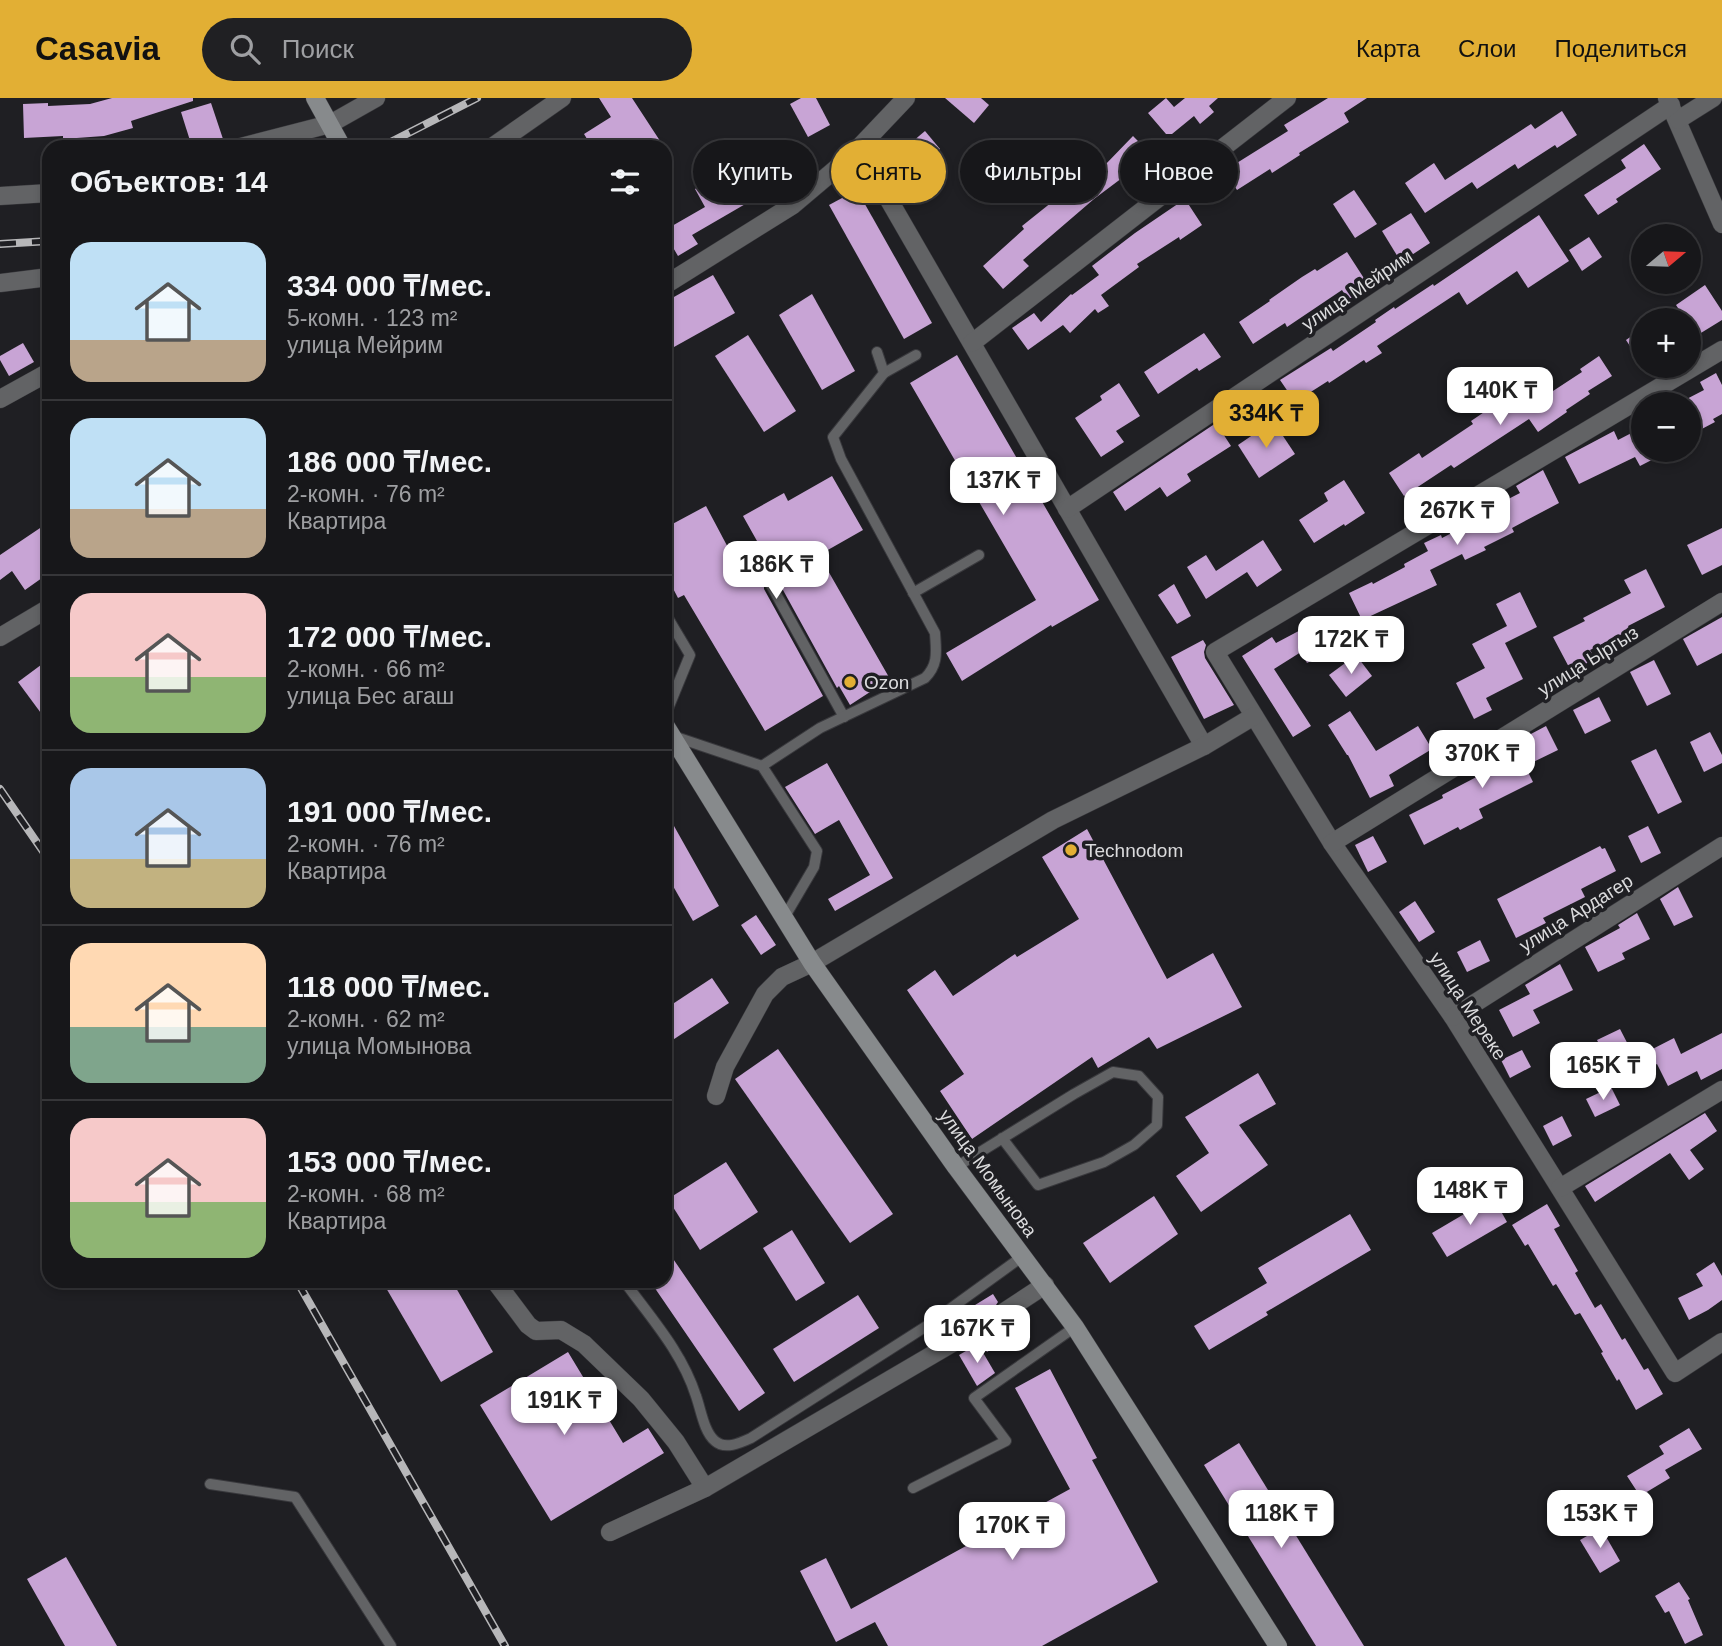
<!DOCTYPE html>
<html lang="ru">
<head>
<meta charset="utf-8">
<style>
	:root { --surface:#17171a; --page:#202023; --text:#f1f3f6; --muted:#9e9fa2; --line:#363639; --accent:#e2af34 }
	body { margin:0; font-family:Helvetica,sans-serif; background:var(--page); color:var(--text); height:100vh; display:flex; flex-direction:column; font-size:26px; white-space:nowrap }
	* { box-sizing:border-box; margin:0 }
	p { font-size:23px; color:var(--muted) }
	.icon { flex:none; width:38px; height:38px; fill:none; stroke:currentColor; stroke-width:2; stroke-linecap:round; stroke-linejoin:round }
	.map { position:relative; flex:1; overflow:hidden }
	.panel { position:absolute; left:42px; top:42px; width:630px; height:1148px; display:flex; flex-direction:column; background:var(--surface); border-radius:21px; box-shadow:0 4px 10px #0003,0 0 0 2px var(--line) }
	.panel>* { flex:none }
	.banner { position:absolute; left:693px; top:42px; width:665px; height:63px; display:flex; gap:14px }
	.needle { width:46px; rotate:71deg }
	.buttons { position:absolute; left:1631px; top:126px; display:grid; gap:14px }
	.buttons a { display:grid; place-items:center; width:70px; height:70px; border-radius:50%; background:var(--surface); box-shadow:0 4px 10px #0003,0 0 0 2px var(--line); font-size:35px }
	.price { position:absolute; translate:-50% -60px; padding:0 16px; border-radius:14px; background:#fff; color:#222; font-size:23px; line-height:46px; filter:drop-shadow(0 2px 4px #0008) }
	.price::after { content:''; position:absolute; left:50%; top:42px; width:21px; height:16px; margin-left:-10px; background:inherit; clip-path:polygon(0 0,100% 0,50% 100%) }
	.price.active { background:var(--accent); color:#111 }
	ul { padding:0; list-style:none }
	li { display:flex; align-items:center; gap:21px; height:175px; padding:0 28px }
	li+li { border-top:2px solid var(--line) }
	li span { display:grid; place-items:center; flex:none; width:196px; height:140px; border-radius:21px; color:#555 }
	li>.icon { margin-inline-start:auto }
	span .icon { width:84px; height:84px; fill:#fffc; stroke-width:1 }
	li b { font-size:30px }
	h2 { display:flex; justify-content:space-between; align-items:center; height:84px; padding:0 28px; font-size:30px }
	.chip { padding:0 24px; border-radius:32px; background:var(--surface); box-shadow:0 4px 10px #0003,0 0 0 2px var(--line); font-size:24px; line-height:63px }
	.chip.active { background:var(--accent); color:#111 }
	header { display:flex; align-items:center; gap:42px; box-sizing:border-box; height:98px; padding:0 35px; background:var(--accent); color:#111 }
	header strong { font-size:33px }
	nav { display:flex; gap:38px; margin-inline-start:auto; font-size:24px }
	.search { width:490px; height:63px; background:var(--page); display:flex; align-items:center; gap:18px; box-sizing:border-box; padding:0 24px; border-radius:38px; color:var(--muted); font-size:26px }
	.map>svg:first-child { display:block }
</style>
</head>
<body>
<header>
<strong>Casavia</strong>
<div class="search"><svg class="icon" aria-label="search" viewBox="0 0 24 24"><circle cx="10" cy="10" r="6"/><path d="M15 15l6 6"/></svg>Поиск</div>
<nav><a>Карта</a><a>Слои</a><a>Поделиться</a></nav>
</header>
<div class="map">
<svg width="1722" height="1548" viewBox="0 0 1722 1548">
	<rect width="100%" height="100%" fill="#1f1f23"/>
	<!-- building -->
	<g fill="#c8a4d5">
		<path d="M112,0H193V3L131,23L133,30L104,38L63,41V38L24,40L23,6L48,5V8L90,6Z"/>
		<path d="M599,0H632L664,49H592L584,36L611,19Z"/>
		<path d="M801,0H816L830,27L808,39L790,6Z"/>
		<path d="M945,0H981L989,7L974,25Z"/>
		<path d="M1166,0L1174,9L1185,0H1218L1209,8L1214,14L1200,26L1194,18L1172,36H1166L1148,15Z"/>
		<path d="M1328,0H1367L1344,15L1349,24L1299,55L1300,57L1272,75L1270,71L1237,92L1224,73L1288,33L1284,27Z"/>
		<path d="M211,5L223,41L198,49H192L181,14Z"/>
		<path d="M1562,13L1577,37L1557,50L1555,47L1518,71L1515,66L1477,91L1472,84L1425,115L1405,85L1434,65L1445,82L1531,26L1535,31Z"/>
		<path d="M925,33L940,51L915,73L899,55Z"/>
		<path d="M1133,38L1148,53L1122,80L1094,101L1023,162L1029,168L1003,191L983,168L1024,131L1022,128L1057,100L1053,96L1067,84L1069,86L1100,63L1104,68Z"/>
		<path d="M1644,46L1661,71L1616,101L1618,104L1598,117L1584,97L1626,70L1621,62Z"/>
		<path d="M794,52L809,79L789,96L786,89L757,106L754,101L692,137L698,146L678,158L665,136V132L705,109L695,91L716,78L721,86L756,65L759,71Z"/>
		<path d="M857,92L932,225L904,241L829,107Z"/>
		<path d="M1354,92L1377,126L1355,140L1333,106Z"/>
		<path d="M1185,101L1202,127L1180,142L1179,139L1137,166L1139,169L1101,197L1109,208L1098,215L1095,211L1070,235L1063,227L1028,252L1012,230L1034,215L1041,224L1071,196L1072,197L1099,177L1092,168L1135,135Z"/>
		<path d="M1411,115L1430,145L1401,164L1382,133Z"/>
		<path d="M1539,117L1569,163L1528,190L1517,173L1467,207L1459,194L1377,248L1382,255L1366,265L1364,262L1329,285L1328,283L1295,304L1280,282L1331,250L1333,253L1376,224L1375,222L1394,209L1395,211L1433,186L1434,188Z"/>
		<path d="M1589,139L1602,159L1582,173L1569,152Z"/>
		<path d="M1347,154L1369,188L1348,202L1342,192L1287,229L1285,225L1253,246L1239,224L1270,203L1269,202L1302,179L1315,171L1317,173Z"/>
		<path d="M713,177L735,215L674,249L665,233V204Z"/>
		<path d="M1705,187L1722,213V222L1696,238L1689,227V222H1686L1676,207Z"/>
		<path d="M812,196L855,273L822,292L779,217Z"/>
		<path d="M1643,230V268L1626,242Z"/>
		<path d="M1204,235L1221,259L1199,273L1197,270L1158,296L1144,274Z"/>
		<path d="M748,237L796,313L764,334L715,258Z"/>
		<path d="M23,245L34,264L9,278L0,262V258Z"/>
		<path d="M957,257L1099,502L1052,529L1051,527L962,583L946,555L1036,502L910,285Z"/>
		<path d="M1599,258L1612,278L1588,293L1590,296L1566,312L1567,314L1538,334L1529,321L1454,370L1451,367L1404,398L1389,375L1419,355L1422,360L1473,326L1471,323L1499,304L1506,315L1549,287L1553,293L1582,274L1580,271Z"/>
		<path d="M1716,275L1722,287V316L1713,321L1715,324L1698,333L1696,329L1689,333V306H1677L1704,292L1700,284Z"/>
		<path d="M1119,285L1140,318L1116,333L1124,344L1101,359L1075,320L1102,302L1100,298Z"/>
		<path d="M1273,323L1295,356L1259,380L1238,347Z"/>
		<path d="M1216,325L1231,348L1187,376L1191,383L1167,399L1160,389L1125,413L1113,394Z"/>
		<path d="M1643,329V352H1671L1640,368L1635,359L1579,386L1565,359L1614,333L1618,342Z"/>
		<path d="M1543,372L1559,405L1512,430L1514,434L1484,449L1486,452L1465,462L1462,456L1430,472L1437,487L1362,522L1349,495L1372,484L1373,486L1405,469L1404,466L1428,453L1424,445L1441,437L1442,440L1477,422L1475,418L1520,395L1516,388Z"/>
		<path d="M832,378L863,432L819,457L890,581L850,607L839,588L837,590L778,483L774,480H768L764,484V491L823,598L765,633L684,497L678,500L665,475V430L706,408L741,474L766,459L743,418L784,395L788,403Z"/>
		<path d="M1344,382L1365,415L1345,428L1344,426L1314,445L1299,422L1328,403L1324,395Z"/>
		<path d="M49,424V475L25,492L12,473L0,482V457Z"/>
		<path d="M1722,430V467L1702,477L1687,447Z"/>
		<path d="M1263,442L1282,472L1257,489L1247,474L1206,501L1187,469L1206,457L1216,473Z"/>
		<path d="M1646,471L1665,509L1628,528L1630,532L1590,552L1595,561L1571,573L1553,539L1585,523L1583,520L1631,495L1624,482Z"/>
		<path d="M1174,486L1191,518L1177,526L1158,497Z"/>
		<path d="M1520,494L1537,529L1505,545L1523,581L1486,600L1492,612L1474,621L1456,585L1485,570L1472,546L1507,528L1496,506Z"/>
		<path d="M1722,519V555L1697,568L1683,541Z"/>
		<path d="M1310,527L1325,556L1307,565L1301,554L1274,571L1311,628L1293,639L1242,558L1272,539L1276,545Z"/>
		<path d="M1203,542L1206,547L1204,554L1205,560L1234,607L1204,621L1171,559Z"/>
		<path d="M1356,557L1372,578L1346,599L1329,577Z"/>
		<path d="M49,561V626L18,584Z"/>
		<path d="M1654,562L1671,596L1647,608L1630,574Z"/>
		<path d="M1599,599L1611,623L1585,636L1573,612Z"/>
		<path d="M1350,613L1376,653L1418,628L1432,651L1389,677L1394,688L1370,700L1348,657H1347L1328,627Z"/>
		<path d="M1546,628L1558,652L1525,668L1533,684L1479,711L1483,720L1460,732L1458,729L1424,747L1409,717L1443,700L1442,697L1486,674L1483,669L1532,645L1529,637Z"/>
		<path d="M1710,634L1722,657V665L1704,674L1690,644Z"/>
		<path d="M1656,651L1682,704L1658,716L1631,663Z"/>
		<path d="M827,665L893,780L835,813L828,801L870,777L839,722L815,736L785,689Z"/>
		<path d="M665,712L719,808L693,823L665,774Z"/>
		<path d="M1648,728L1661,755L1641,765L1628,738Z"/>
		<path d="M1087,731L1167,881L1213,855L1242,909L1157,951L1149,939L1098,970L1092,959L972,1041L940,993L964,976L907,892L935,872L953,898L1015,856L1017,859L1079,821L1042,759Z"/>
		<path d="M1373,738L1387,764L1368,774L1355,747Z"/>
		<path d="M1600,748L1602,751L1605,750L1616,773L1581,791L1585,799L1543,820L1546,825L1516,840L1497,801Z"/>
		<path d="M1678,789L1693,819L1674,828L1660,801Z"/>
		<path d="M1415,803L1435,834L1419,844L1399,814Z"/>
		<path d="M1637,815L1650,841L1622,855L1625,861L1598,874L1585,849L1620,830L1618,827Z"/>
		<path d="M756,817L776,847L761,857L741,827Z"/>
		<path d="M1480,842L1490,863L1467,874L1457,854Z"/>
		<path d="M1560,866L1573,892L1533,912L1540,925L1513,939L1499,912L1530,896L1525,887Z"/>
		<path d="M712,880L729,905L665,947V911Z"/>
		<path d="M1620,931L1635,960L1674,940L1681,956L1722,935V971L1701,982L1697,973L1668,988L1657,966L1619,986L1597,942Z"/>
		<path d="M778,951L893,1116L850,1145L735,981Z"/>
		<path d="M1522,952L1531,969L1510,980L1501,962Z"/>
		<path d="M1258,975L1276,1006L1239,1027L1268,1067L1201,1114L1176,1078L1209,1055L1185,1019Z"/>
		<path d="M1611,989L1620,1007L1595,1019L1586,1001Z"/>
		<path d="M1705,1015L1717,1033L1690,1052L1704,1071L1689,1082L1670,1055L1595,1104L1585,1088Z"/>
		<path d="M1562,1018L1572,1038L1553,1048L1543,1028Z"/>
		<path d="M726,1064L758,1114L700,1152L668,1101Z"/>
		<path d="M1154,1098L1178,1136L1110,1185L1083,1145Z"/>
		<path d="M1493,1099L1507,1124L1447,1159L1432,1135Z"/>
		<path d="M1547,1106L1560,1128L1554,1131L1578,1173L1575,1175L1595,1210L1601,1206L1622,1242L1625,1240L1644,1272L1648,1270L1663,1296L1636,1312L1619,1281L1617,1283L1601,1255L1603,1254L1580,1215L1575,1217L1556,1186L1553,1188L1528,1146L1525,1148L1512,1127Z"/>
		<path d="M1350,1116L1371,1152L1266,1214L1268,1217L1209,1252L1194,1228L1267,1185L1258,1170Z"/>
		<path d="M792,1132L825,1185L796,1203L763,1150Z"/>
		<path d="M665,1149L765,1295L739,1313L650,1183H665Z"/>
		<path d="M1714,1164L1722,1178V1202L1708,1212L1689,1222L1678,1200L1703,1188L1696,1176Z"/>
		<path d="M382,1183H452L493,1254L441,1284Z"/>
		<path d="M993,1196L998,1204L994,1210V1220L1000,1224H1010L1017,1235L987,1254L979,1242L984,1234L982,1227L974,1222L967,1223L962,1215Z"/>
		<path d="M858,1197L879,1230L794,1284L773,1251Z"/>
		<path d="M978,1246L995,1275L977,1288L959,1257Z"/>
		<path d="M568,1254L623,1345L648,1330L664,1355L551,1423L480,1307Z"/>
		<path d="M1050,1271L1097,1360L1092,1362L1158,1484L1042,1548H888L875,1524L836,1544L800,1473L826,1460L851,1511L1070,1391L1015,1290Z"/>
		<path d="M1689,1330L1702,1351L1665,1372L1670,1380L1640,1398L1627,1378L1664,1356L1659,1348Z"/>
		<path d="M1239,1345L1364,1548H1316L1204,1367Z"/>
		<path d="M1601,1430L1620,1463L1600,1475L1580,1442Z"/>
		<path d="M66,1459L117,1548H65L27,1481Z"/>
		<path d="M1679,1484L1690,1501L1688,1502L1703,1537L1685,1546L1669,1513L1665,1515L1655,1498Z"/>
	</g>
	<g fill="none" stroke-linecap="round" stroke-linejoin="round">
		<!-- minor-tunnel -->
		<path stroke="#3b3b3f" stroke-width="18" stroke-dasharray="18 9" stroke-linecap="butt" d="M973,1233L1004,1214"/>
		<defs>
			<g id="service">
				<path d="M884,275L916,257"/>
				<path d="M771,487L844,619"/>
				<path d="M913,495L979,457"/>
				<path d="M665,515L690,557L665,618"/>
				<path d="M673,638L762,668L817,753L814,769L784,820"/>
				<path d="M762,668L820,630L925,580C939,566 936,553 935,535L841,361L833,339L884,275L877,254"/>
				<path d="M956,1069L1074,996L1113,974L1139,978L1158,999L1157,1027L1134,1047L1104,1064L1038,1087L1002,1040"/>
				<path d="M624,1183C651,1220 682,1254 696,1298C701,1312 704,1334 715,1343C725,1352 740,1345 751,1340L925,1229L1023,1158"/>
				<path d="M210,1386L295,1399L391,1548"/>
				<path d="M913,1390L1006,1343L974,1300L1075,1229"/>
			</g>
			<g id="minor">
				<path d="M1667,0L1722,126"/>
				<path d="M1678,22L1713,0"/>
				<path d="M241,49L330,26L376,0"/>
				<path d="M492,49L562,0"/>
				<path d="M859,50L1204,648"/>
				<path d="M0,98L49,95"/>
				<path d="M0,185L49,179"/>
				<path d="M665,187L793,107L851,58L906,0"/>
				<path d="M972,245L1287,0"/>
				<path d="M1722,252L1215,554L1332,745L1453,919L1675,1275L1722,1244"/>
				<path d="M0,301L49,274"/>
				<path d="M1067,411L1671,7"/>
				<path d="M0,539L49,510"/>
				<path d="M1332,745L1722,504"/>
				<path d="M1453,919L1722,748"/>
				<path d="M716,998L725,969L765,896L782,879L812,865L1053,722L1204,648L1254,618"/>
				<path d="M1560,1090L1722,992"/>
				<path d="M495,1183L528,1227L536,1233L561,1232L584,1246L641,1301L676,1344L705,1390"/>
				<path d="M1004,1214L1045,1187"/>
				<path d="M610,1434L705,1390L973,1233"/>
			</g>
			<g id="secondary">
				<path d="M315,0L342,49"/>
				<path d="M665,627L812,865L956,1069L1075,1229L1278,1548"/>
			</g>
		</defs>
		<!-- service casing -->
		<use href="#service" stroke="#39393d" stroke-width="12"/>
		<!-- minor casing -->
		<use href="#minor" stroke="#39393d" stroke-width="19"/>
		<!-- secondary casing -->
		<use href="#secondary" stroke="#39393d" stroke-width="19"/>
		<!-- service -->
		<use href="#service" stroke="#626365" stroke-width="10"/>
		<!-- minor -->
		<use href="#minor" stroke="#626365" stroke-width="18"/>
		<!-- secondary -->
		<use href="#secondary" stroke="#878a8c" stroke-width="18"/>
		<defs>
			<g id="rail">
				<path d="M381,49L477,0"/>
				<path d="M0,146L49,143"/>
				<path d="M0,691L49,762"/>
				<path d="M297,1183L505,1548"/>
			</g>
		</defs>
		<!-- rail casing -->
		<use href="#rail" stroke="#b7b7b9" stroke-width="8"/>
		<!-- rail -->
		<use href="#rail" stroke="#1f1f23" stroke-width="5" stroke-dasharray="16" stroke-linecap="butt"/>
	</g>
	<!-- markers -->
	<g fill="#e2af34" stroke="#1f1f23" stroke-width="2.5">
		<circle cx="850" cy="584" r="7"/>
		<circle cx="1071" cy="752" r="7"/>
	</g>
	<g text-anchor="middle" dominant-baseline="central" stroke-width="7" stroke-linejoin="round" paint-order="stroke">
		<!-- street labels -->
		<g font-size="19" fill="#dbdbdd" stroke="#1f1f23">
			<text transform="translate(1357 192) rotate(-34)">улица Мейрим</text>
			<text transform="translate(1588 563) rotate(-32)">улица Ыргыз</text>
			<text transform="translate(1576 815) rotate(-32)">улица Ардагер</text>
			<text transform="translate(1468 908) rotate(57)">улица Мереке</text>
			<text transform="translate(988 1075) rotate(54)">улица Момынова</text>
		</g>
		<!-- poi labels -->
		<g font-size="19" fill="#dbdbdd" stroke="#1f1f23" text-anchor="start">
			<text x="864" y="584">Ozon</text>
			<text x="1085" y="752">Technodom</text>
		</g>
	</g>
</svg>
<div class="buttons">
<a><svg class="needle" viewBox="-14 -14 28 28"><path d="M0-13l5 13h-10z" fill="#e53935"/><path d="M0 13l5-13h-10z" fill="#9e9fa2"/></svg></a>
<a>+</a>
<a>−</a>
</div>
<b class="price" style="left:1500px;top:329px">140K ₸</b>
<b class="price active" style="left:1266px;top:352px">334K ₸</b>
<b class="price" style="left:1003px;top:419px">137K ₸</b>
<b class="price" style="left:1457px;top:449px">267K ₸</b>
<b class="price" style="left:776px;top:503px">186K ₸</b>
<b class="price" style="left:1351px;top:578px">172K ₸</b>
<b class="price" style="left:1482px;top:692px">370K ₸</b>
<b class="price" style="left:1603px;top:1004px">165K ₸</b>
<b class="price" style="left:1470px;top:1129px">148K ₸</b>
<b class="price" style="left:977px;top:1267px">167K ₸</b>
<b class="price" style="left:564px;top:1339px">191K ₸</b>
<b class="price" style="left:1281px;top:1452px">118K ₸</b>
<b class="price" style="left:1600px;top:1452px">153K ₸</b>
<b class="price" style="left:1012px;top:1464px">170K ₸</b>
<div class="banner">
<a class="chip">Купить</a>
<a class="chip active">Снять</a>
<a class="chip">Фильтры</a>
<a class="chip">Новое</a>
</div>
<section class="panel">
<h2>Объектов: 14<svg class="icon" aria-label="filters" viewBox="0 0 24 24"><path d="M4 7h16M4 17h16"/><circle cx="9" cy="7" r="2"/><circle cx="15" cy="17" r="2"/></svg></h2>
<ul>
<li><span style="background:linear-gradient(#bfe0f5 70%,#b9a48a 0)"><svg class="icon" aria-label="home" viewBox="0 0 24 24"><path d="M3 11l9-7 9 7M6 9v11h12V9"/></svg></span><div><b>334 000 ₸/мес.</b><p>5-комн. · 123 m²</p><p>улица Мейрим</p></div></li>
<li><span style="background:linear-gradient(#bfe0f5 65%,#b9a48a 0)"><svg class="icon" aria-label="home" viewBox="0 0 24 24"><path d="M3 11l9-7 9 7M6 9v11h12V9"/></svg></span><div><b>186 000 ₸/мес.</b><p>2-комн. · 76 m²</p><p>Квартира</p></div></li>
<li><span style="background:linear-gradient(#f6c9c9 60%,#8fb573 0)"><svg class="icon" aria-label="home" viewBox="0 0 24 24"><path d="M3 11l9-7 9 7M6 9v11h12V9"/></svg></span><div><b>172 000 ₸/мес.</b><p>2-комн. · 66 m²</p><p>улица Бес агаш</p></div></li>
<li><span style="background:linear-gradient(#a9c7e8 65%,#c2b280 0)"><svg class="icon" aria-label="home" viewBox="0 0 24 24"><path d="M3 11l9-7 9 7M6 9v11h12V9"/></svg></span><div><b>191 000 ₸/мес.</b><p>2-комн. · 76 m²</p><p>Квартира</p></div></li>
<li><span style="background:linear-gradient(#ffd9b3 60%,#7fa58c 0)"><svg class="icon" aria-label="home" viewBox="0 0 24 24"><path d="M3 11l9-7 9 7M6 9v11h12V9"/></svg></span><div><b>118 000 ₸/мес.</b><p>2-комн. · 62 m²</p><p>улица Момынова</p></div></li>
<li><span style="background:linear-gradient(#f6c9c9 60%,#8fb573 0)"><svg class="icon" aria-label="home" viewBox="0 0 24 24"><path d="M3 11l9-7 9 7M6 9v11h12V9"/></svg></span><div><b>153 000 ₸/мес.</b><p>2-комн. · 68 m²</p><p>Квартира</p></div></li>
</ul>
</section>
</div>
</body>
</html>
